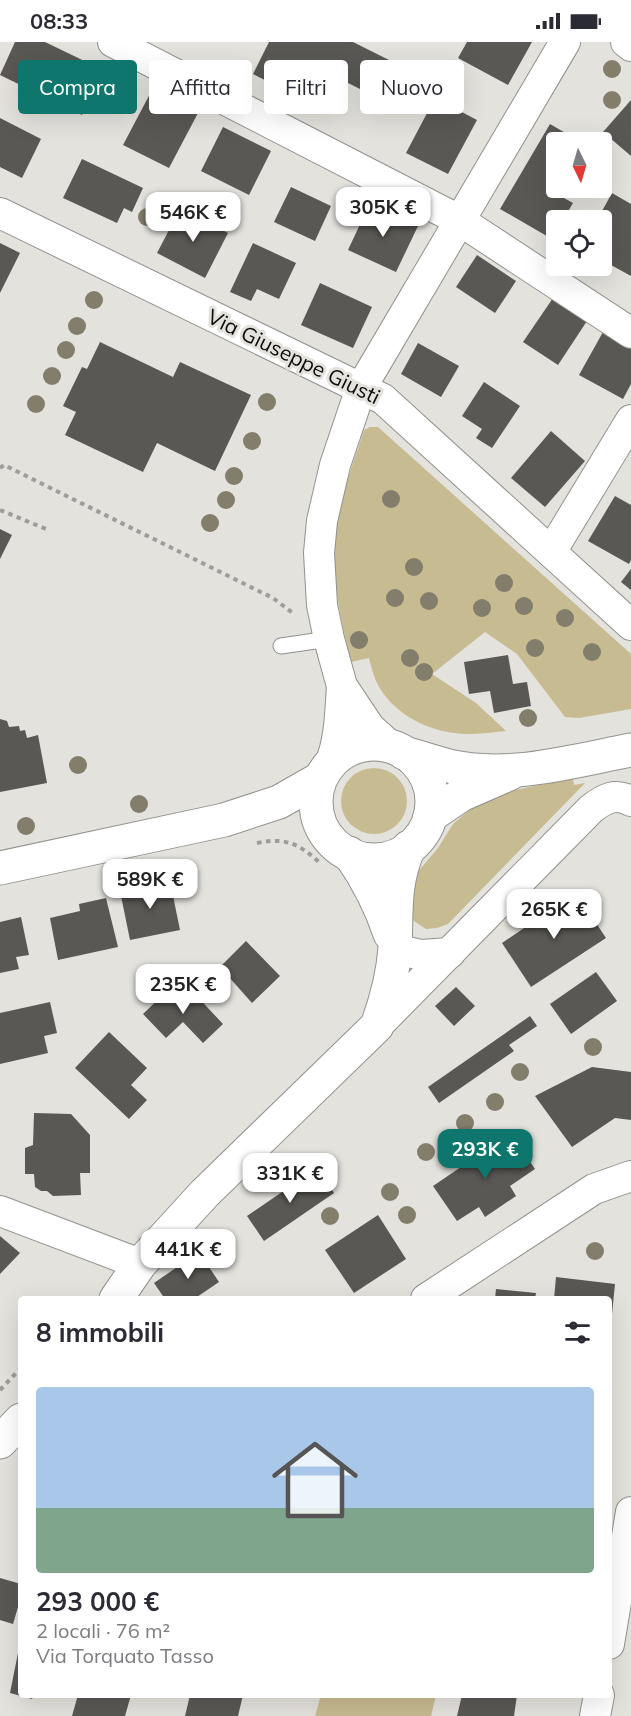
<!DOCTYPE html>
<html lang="it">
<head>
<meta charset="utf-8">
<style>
	:root { --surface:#fff; --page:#f2f2f3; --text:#2b2b33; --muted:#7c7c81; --line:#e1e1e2; --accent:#0f766e }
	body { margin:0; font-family:Mulish,sans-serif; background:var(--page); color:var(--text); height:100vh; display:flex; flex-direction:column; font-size:22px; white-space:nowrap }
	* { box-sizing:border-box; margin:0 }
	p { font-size:20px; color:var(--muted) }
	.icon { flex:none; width:33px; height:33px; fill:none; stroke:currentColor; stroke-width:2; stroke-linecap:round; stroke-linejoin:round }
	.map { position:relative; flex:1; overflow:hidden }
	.panel { position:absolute; left:18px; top:1254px; width:594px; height:402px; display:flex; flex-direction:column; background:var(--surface); border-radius:6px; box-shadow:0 6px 24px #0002 }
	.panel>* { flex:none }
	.hud { position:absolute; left:18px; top:18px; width:596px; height:54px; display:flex; gap:12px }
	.needle { width:39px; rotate:175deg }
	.controls { position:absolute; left:546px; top:90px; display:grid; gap:12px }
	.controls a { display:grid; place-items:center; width:66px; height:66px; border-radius:6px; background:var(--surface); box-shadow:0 6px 24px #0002; font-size:30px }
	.price { position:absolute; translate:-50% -51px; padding:0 14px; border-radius:12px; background:#fff; color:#222; font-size:20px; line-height:39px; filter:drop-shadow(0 2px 3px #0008) }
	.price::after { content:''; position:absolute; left:50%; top:36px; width:18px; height:14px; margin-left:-9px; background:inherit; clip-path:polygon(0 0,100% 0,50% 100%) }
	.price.on { background:var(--accent); color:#fff }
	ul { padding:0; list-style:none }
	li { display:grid; align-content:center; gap:12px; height:318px; padding:0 18px }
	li+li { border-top:2px solid var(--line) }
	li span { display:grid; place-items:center; height:186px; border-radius:6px; color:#555 }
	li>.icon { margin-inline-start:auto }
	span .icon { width:108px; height:108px; fill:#fffc; stroke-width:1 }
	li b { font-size:26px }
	h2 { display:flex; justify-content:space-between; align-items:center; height:72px; padding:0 18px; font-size:26px }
	.chip { padding:0 21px; border-radius:6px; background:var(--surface); box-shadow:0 6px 24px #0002; font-size:21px; line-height:54px }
	.chip.on { background:var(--accent); color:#fff }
	.status { display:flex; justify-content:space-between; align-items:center; height:42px; padding:0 30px; background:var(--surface); direction:ltr }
	.status svg { height:16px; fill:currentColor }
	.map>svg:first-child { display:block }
</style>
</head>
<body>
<div class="status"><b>08:33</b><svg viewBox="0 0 49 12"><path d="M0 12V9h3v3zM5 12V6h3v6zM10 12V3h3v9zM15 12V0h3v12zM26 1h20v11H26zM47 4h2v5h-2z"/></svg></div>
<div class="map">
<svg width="631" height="1674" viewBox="0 0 631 1674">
	<rect width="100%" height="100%" fill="#e3e2dd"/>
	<!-- green -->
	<g fill="#c7bb91">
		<path d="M370,385H378L631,612V667L579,676L565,675L517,612L485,590L432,632L476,661L506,689C493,690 481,692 468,692C432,692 392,673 376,639C373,632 371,624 369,616L351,620C342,583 333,543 334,505C335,466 352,426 364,388Z"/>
		<circle cx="374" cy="759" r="33"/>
		<path d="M573,736L574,743L585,741L448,882L437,886L426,887L414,879L409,869L415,833L438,806L453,782L474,764L505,750Z"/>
		<path d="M321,1653H436L431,1674H315Z"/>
	</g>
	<!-- building -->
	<g fill="#595854">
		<path d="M15,0H45L103,28L82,73L0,33Z"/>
		<path d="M269,0H353L415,31L398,66L318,26L303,58L253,32Z"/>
		<path d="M467,0H532L508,43L458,16Z"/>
		<path d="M152,48L198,71L169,126L123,103Z"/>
		<path d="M435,56L477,78L448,132L406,111Z"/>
		<path d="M631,58V114L603,90Z"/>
		<path d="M0,76L41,97L22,136L0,125Z"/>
		<path d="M550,82L581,100H556V146H570L564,156L573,161L563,178H556V190L552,197L500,167Z"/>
		<path d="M223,85L271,109L249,153L201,129Z"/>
		<path d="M82,117L143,146L132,170L124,166L117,181L63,156Z"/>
		<path d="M291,145L331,164L315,199L274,180Z"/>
		<path d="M612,151L631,162V234L602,218V178H597Z"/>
		<path d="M370,161L418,184L396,230L348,208Z"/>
		<path d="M180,167L228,191L205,236L157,211Z"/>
		<path d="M0,201L20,211L0,251Z"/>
		<path d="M253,201L296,221L279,257L257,247L251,259L230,250Z"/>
		<path d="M477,213L516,239L495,271L456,245Z"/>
		<path d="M320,241L372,265L353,306L301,283Z"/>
		<path d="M553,256L587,279L558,323L523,300Z"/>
		<path d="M603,290L631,306V342L623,357L579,333Z"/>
		<path d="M100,300L173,335L180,320L251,353L215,429L157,401L143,430L65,393L76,370L63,364L82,325L87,327Z"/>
		<path d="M418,301L459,324L441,355L401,332Z"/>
		<path d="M484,340L520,364L492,406L476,396L482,387L462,374Z"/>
		<path d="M551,389L585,419L545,465L511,436Z"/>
		<path d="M615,454L631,463V518L629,522L588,499Z"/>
		<path d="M0,487L12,493L0,517Z"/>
		<path d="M631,527V548L621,540Z"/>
		<path d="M508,613L513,642L527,640L531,664L494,671L490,649L469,652L464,620Z"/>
		<path d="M0,677L7,679L9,685L19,684L20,689L25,688L27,696L38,693L47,741L0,750Z"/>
		<path d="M170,839L180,888L130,898L120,849Z"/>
		<path d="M576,851L606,896L531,945L502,901Z"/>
		<path d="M106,856L118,905L58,918L50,876L80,869L79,862Z"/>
		<path d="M21,875L29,913L16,915L19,927L0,931V880Z"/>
		<path d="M246,899L280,934L252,961L220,925Z"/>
		<path d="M596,930L617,959L571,992L550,962Z"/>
		<path d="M173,943L185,955L192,949L223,982L203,1001L183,980L166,996L143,972Z"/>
		<path d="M456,945L475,964L454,984L435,964Z"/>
		<path d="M50,960L57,991L44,994L48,1011L0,1022V971Z"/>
		<path d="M530,974L537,984L509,1003L514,1009L439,1061L428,1045Z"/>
		<path d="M109,990L147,1026L131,1043L147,1058L129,1077L75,1026Z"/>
		<path d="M592,1025L631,1030V1078L615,1076L572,1105L535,1054Z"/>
		<path d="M34,1071L71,1072L90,1093V1131H80L81,1153L53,1154L47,1149H41L35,1145L34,1132H25V1106L33,1103Z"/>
		<path d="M511,1091L535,1127L510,1144L516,1154L485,1175L479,1165L457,1179L433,1144Z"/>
		<path d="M317,1126L334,1151L264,1199L247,1174Z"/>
		<path d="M378,1173L406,1217L354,1251L325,1208Z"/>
		<path d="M0,1194L20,1211L0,1232Z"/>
		<path d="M199,1210L219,1240L194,1257H165L154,1241Z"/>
		<path d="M556,1235L615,1242L611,1282H609V1257H554Z"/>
		<path d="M496,1247L536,1251L535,1257H495Z"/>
		<path d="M0,1536L21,1542V1555L13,1582L0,1578Z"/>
		<path d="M18,1611H21V1653H34L32,1657L10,1651Z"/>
		<path d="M78,1653H131L125,1674H72Z"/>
		<path d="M190,1653H243L238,1674H185Z"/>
		<path d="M462,1653H517L514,1674H457Z"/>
	</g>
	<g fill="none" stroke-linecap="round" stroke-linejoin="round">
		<defs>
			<path id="lane" d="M281,604L329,597"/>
			<g id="street">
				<path d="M113,0L459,178L631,291"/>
				<path d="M626,0L631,4"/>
				<path d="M0,171L383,357L631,583"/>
				<path d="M551,510L631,378"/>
				<path d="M390,704L370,686L342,644L329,597L322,563L319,511L322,479L335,423L361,346L565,0"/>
				<path d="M330,722C340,697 340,672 342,644"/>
				<path d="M395,907L421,913L450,911"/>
				<path d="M377,984L591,767C605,756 615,751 631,759"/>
				<path d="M0,1169L140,1222"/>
				<path d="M426,1257L594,1147L631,1134"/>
				<path d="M609,1602L631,1470"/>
				<path d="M595,1674L599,1653"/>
			</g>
			<g id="secondary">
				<circle cx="374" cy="760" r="58"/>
				<path d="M404,711C420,715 436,721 453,725C511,737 574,719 631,708"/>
				<path d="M430,774L461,753L509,732"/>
				<path d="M349,811C367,837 380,861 390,892"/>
				<path d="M0,826L224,778L279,760L321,736"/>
				<path d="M116,1257L140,1222L205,1151L377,984C386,959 393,933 395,906C397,867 393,843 409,805"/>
				<path d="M0,1400L21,1378"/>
			</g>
		</defs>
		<!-- lane casing -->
		<use href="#lane" stroke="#92918c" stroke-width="17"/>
		<!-- street casing -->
		<use href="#street" stroke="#92918c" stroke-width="32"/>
		<!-- secondary casing -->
		<use href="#secondary" stroke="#92918c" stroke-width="35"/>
		<!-- path -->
		<g stroke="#9e9d9a" stroke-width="4" stroke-dasharray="4.5 4.5" stroke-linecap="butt">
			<path d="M0,426L4,423L273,556L294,572"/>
			<path d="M0,468L46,487"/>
			<path d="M257,801C286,795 299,802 320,821"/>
			<path d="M0,1348L21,1326"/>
		</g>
		<!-- lane -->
		<use href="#lane" stroke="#fff" stroke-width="15"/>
		<!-- street -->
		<use href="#street" stroke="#fff" stroke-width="30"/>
		<!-- secondary -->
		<use href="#secondary" stroke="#fff" stroke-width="33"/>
	</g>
	<!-- trees -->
	<g fill="#837d6b">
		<circle cx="612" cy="27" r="9"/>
		<circle cx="121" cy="37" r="9"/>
		<circle cx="612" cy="58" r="9"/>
		<circle cx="147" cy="175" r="9"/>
		<circle cx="94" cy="258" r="9"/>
		<circle cx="77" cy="284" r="9"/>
		<circle cx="66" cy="308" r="9"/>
		<circle cx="52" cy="334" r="9"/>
		<circle cx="267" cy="360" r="9"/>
		<circle cx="36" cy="362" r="9"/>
		<circle cx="252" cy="399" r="9"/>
		<circle cx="234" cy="434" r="9"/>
		<circle cx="391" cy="457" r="9"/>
		<circle cx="226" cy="458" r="9"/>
		<circle cx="210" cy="481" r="9"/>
		<circle cx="414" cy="525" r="9"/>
		<circle cx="504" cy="541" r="9"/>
		<circle cx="395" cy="556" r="9"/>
		<circle cx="429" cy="559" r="9"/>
		<circle cx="524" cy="564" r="9"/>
		<circle cx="482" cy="566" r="9"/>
		<circle cx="565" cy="576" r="9"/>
		<circle cx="359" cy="598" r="9"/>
		<circle cx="535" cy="606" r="9"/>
		<circle cx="592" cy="610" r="9"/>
		<circle cx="410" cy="616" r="9"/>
		<circle cx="424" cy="630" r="9"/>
		<circle cx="528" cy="676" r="9"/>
		<circle cx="78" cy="723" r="9"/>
		<circle cx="139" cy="762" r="9"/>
		<circle cx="26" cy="784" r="9"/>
		<circle cx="593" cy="1005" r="9"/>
		<circle cx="520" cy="1030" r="9"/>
		<circle cx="495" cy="1060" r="9"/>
		<circle cx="465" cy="1081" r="9"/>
		<circle cx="426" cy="1110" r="9"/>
		<circle cx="390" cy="1150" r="9"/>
		<circle cx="407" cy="1173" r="9"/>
		<circle cx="330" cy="1174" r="9"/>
		<circle cx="595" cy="1209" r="9"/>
	</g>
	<g text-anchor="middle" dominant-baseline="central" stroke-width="6" stroke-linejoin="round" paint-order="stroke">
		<!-- street labels -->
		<g font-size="21" fill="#0d0c0b" stroke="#e3e2dd">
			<text transform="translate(294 314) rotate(26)">Via Giuseppe Giusti</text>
		</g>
	</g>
</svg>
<div class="controls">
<a><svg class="needle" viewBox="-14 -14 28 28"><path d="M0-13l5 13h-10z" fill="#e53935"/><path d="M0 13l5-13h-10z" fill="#7c7c81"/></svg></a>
<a><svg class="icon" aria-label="locate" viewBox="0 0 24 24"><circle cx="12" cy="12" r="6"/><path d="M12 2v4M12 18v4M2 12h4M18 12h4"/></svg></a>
</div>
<b class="price" style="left:383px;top:196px">305K €</b>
<b class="price" style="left:193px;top:201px">546K €</b>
<b class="price" style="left:150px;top:868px">589K €</b>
<b class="price" style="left:554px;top:898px">265K €</b>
<b class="price" style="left:183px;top:973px">235K €</b>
<b class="price on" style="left:485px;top:1138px">293K €</b>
<b class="price" style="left:290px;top:1162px">331K €</b>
<b class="price" style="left:188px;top:1238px">441K €</b>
<div class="hud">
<a class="chip on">Compra</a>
<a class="chip">Affitta</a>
<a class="chip">Filtri</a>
<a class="chip">Nuovo</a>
</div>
<section class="panel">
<h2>8 immobili<svg class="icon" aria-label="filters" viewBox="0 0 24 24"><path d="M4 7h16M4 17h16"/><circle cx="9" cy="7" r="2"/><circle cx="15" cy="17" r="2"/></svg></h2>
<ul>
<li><span style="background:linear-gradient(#a9c7e8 65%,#7fa58c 0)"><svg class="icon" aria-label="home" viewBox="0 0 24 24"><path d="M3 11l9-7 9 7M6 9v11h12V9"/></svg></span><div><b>293 000 €</b><p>2 locali · 76 m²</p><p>Via Torquato Tasso</p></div></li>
</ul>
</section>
</div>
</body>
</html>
